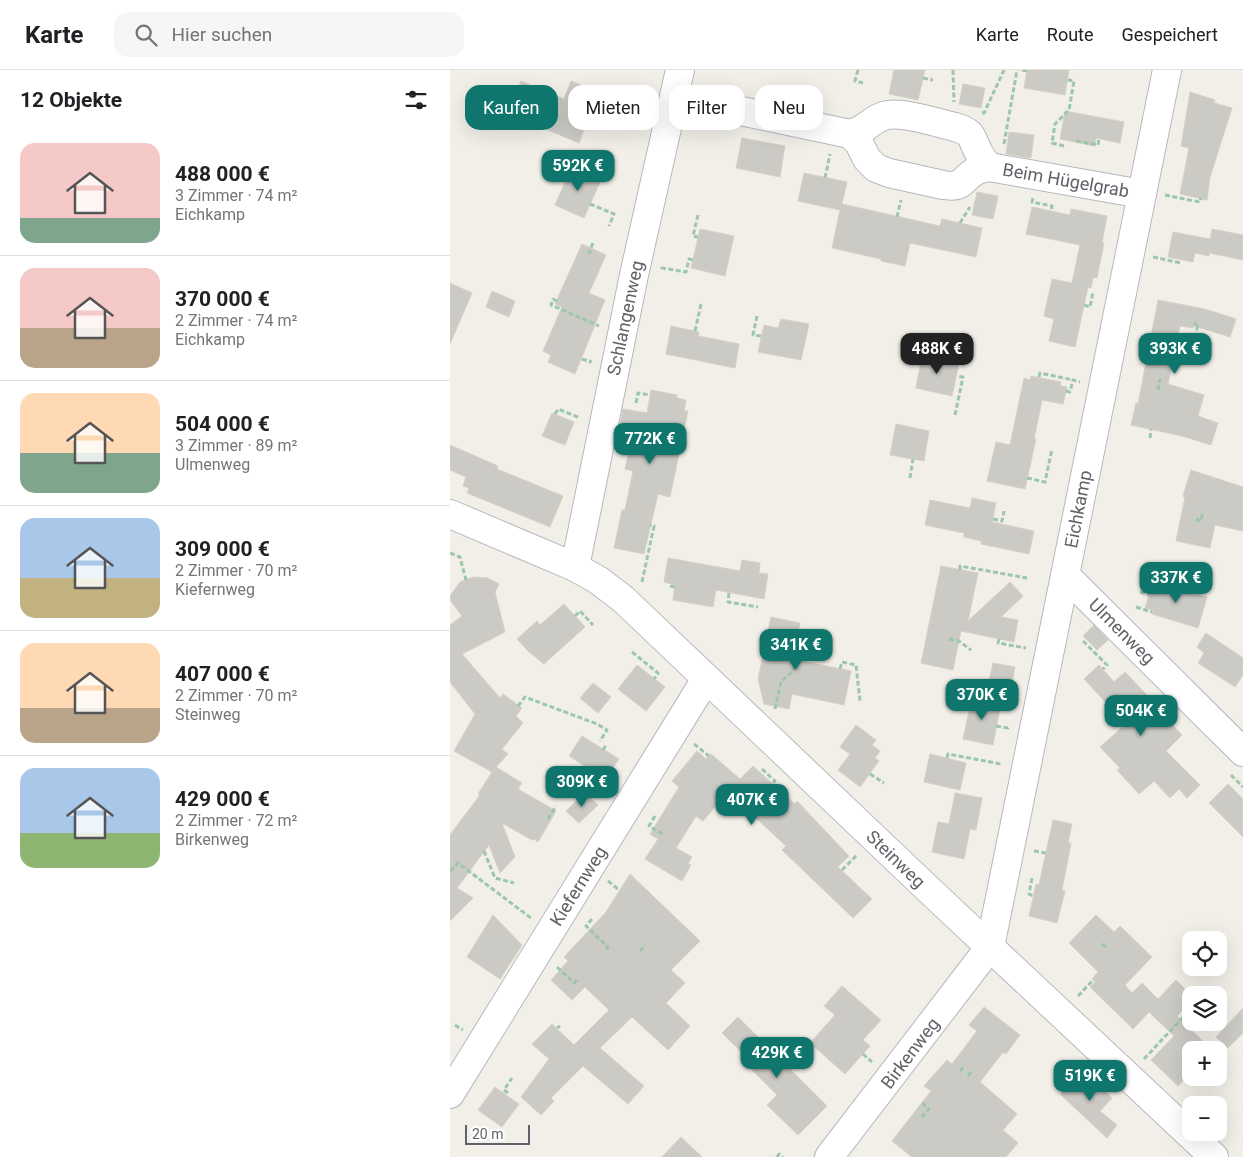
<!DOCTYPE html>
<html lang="de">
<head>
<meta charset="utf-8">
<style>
	:root { --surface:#fff; --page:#f6f6f6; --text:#202124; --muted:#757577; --line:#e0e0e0; --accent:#0f766e }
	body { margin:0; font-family:Roboto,sans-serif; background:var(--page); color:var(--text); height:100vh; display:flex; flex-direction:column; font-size:19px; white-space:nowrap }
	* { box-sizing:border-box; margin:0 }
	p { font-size:16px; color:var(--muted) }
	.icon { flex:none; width:28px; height:28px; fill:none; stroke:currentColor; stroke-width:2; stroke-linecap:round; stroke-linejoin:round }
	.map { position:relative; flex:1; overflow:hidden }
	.details { display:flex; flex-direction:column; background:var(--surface); width:450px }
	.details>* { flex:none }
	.hud { position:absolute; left:15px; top:15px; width:475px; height:45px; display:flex; gap:10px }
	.controls { position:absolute; left:732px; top:861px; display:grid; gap:10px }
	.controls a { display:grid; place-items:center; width:45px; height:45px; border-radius:10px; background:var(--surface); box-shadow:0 5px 20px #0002; font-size:25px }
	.scale { position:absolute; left:15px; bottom:12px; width:65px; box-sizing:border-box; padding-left:5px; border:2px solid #5f6368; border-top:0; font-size:14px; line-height:18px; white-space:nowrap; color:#5f6368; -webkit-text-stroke:4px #fff; paint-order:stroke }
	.price { position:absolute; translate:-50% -42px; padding:0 11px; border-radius:10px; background:var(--accent); color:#fff; font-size:16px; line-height:32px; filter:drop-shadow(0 1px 2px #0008) }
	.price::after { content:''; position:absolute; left:50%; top:30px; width:15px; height:11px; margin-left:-8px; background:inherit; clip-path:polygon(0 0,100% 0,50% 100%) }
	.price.selected { background:#222; color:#fff }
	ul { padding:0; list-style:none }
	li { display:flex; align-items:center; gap:15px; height:125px; padding:0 20px }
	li+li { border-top:1px solid var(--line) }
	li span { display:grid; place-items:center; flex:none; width:140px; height:100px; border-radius:15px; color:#555 }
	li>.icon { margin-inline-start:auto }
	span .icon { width:60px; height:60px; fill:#fffc; stroke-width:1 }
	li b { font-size:21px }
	h2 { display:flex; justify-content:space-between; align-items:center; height:60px; padding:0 20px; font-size:21px }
	.chip { padding:0 18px; border-radius:15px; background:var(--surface); box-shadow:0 5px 20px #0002; font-size:18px; line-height:45px }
	.chip.selected { background:var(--accent); color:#fff }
	header { display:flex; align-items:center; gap:30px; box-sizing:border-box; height:70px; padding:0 25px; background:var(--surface); border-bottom:1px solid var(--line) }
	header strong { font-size:24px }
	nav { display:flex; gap:28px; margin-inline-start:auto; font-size:18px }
	.search { width:350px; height:45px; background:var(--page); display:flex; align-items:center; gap:12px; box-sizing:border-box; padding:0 18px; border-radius:15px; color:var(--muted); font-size:19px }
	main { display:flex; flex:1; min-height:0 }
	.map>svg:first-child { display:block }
</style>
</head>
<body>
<header>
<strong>Karte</strong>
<div class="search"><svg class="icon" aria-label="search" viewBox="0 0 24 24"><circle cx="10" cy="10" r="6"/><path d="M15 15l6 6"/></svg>Hier suchen</div>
<nav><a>Karte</a><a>Route</a><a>Gespeichert</a></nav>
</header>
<main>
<section class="details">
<h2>12 Objekte<svg class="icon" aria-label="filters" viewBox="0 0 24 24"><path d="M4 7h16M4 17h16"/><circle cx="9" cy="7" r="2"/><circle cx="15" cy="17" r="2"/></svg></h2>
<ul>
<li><span style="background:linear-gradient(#f6c9c9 75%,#7fa58c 0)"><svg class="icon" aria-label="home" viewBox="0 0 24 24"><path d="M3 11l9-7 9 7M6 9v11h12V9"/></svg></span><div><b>488 000 €</b><p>3 Zimmer · 74 m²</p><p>Eichkamp</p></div></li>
<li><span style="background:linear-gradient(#f6c9c9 60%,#b9a48a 0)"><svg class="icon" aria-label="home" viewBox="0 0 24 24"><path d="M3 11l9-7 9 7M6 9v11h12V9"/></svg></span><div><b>370 000 €</b><p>2 Zimmer · 74 m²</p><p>Eichkamp</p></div></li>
<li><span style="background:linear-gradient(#ffd9b3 60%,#7fa58c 0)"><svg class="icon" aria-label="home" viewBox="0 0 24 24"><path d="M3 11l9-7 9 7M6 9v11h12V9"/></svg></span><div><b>504 000 €</b><p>3 Zimmer · 89 m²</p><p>Ulmenweg</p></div></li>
<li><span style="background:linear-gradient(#a9c7e8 60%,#c2b280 0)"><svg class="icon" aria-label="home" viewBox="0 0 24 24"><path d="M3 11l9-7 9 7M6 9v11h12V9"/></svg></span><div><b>309 000 €</b><p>2 Zimmer · 70 m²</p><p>Kiefernweg</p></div></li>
<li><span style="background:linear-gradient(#ffd9b3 65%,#b9a48a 0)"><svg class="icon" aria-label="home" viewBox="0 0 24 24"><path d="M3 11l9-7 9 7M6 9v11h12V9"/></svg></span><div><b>407 000 €</b><p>2 Zimmer · 70 m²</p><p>Steinweg</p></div></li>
<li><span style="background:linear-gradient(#a9c7e8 65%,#8fb573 0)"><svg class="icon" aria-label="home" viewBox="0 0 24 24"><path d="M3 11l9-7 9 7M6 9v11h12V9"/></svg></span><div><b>429 000 €</b><p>2 Zimmer · 72 m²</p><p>Birkenweg</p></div></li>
</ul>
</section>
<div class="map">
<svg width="793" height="1087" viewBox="0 0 793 1087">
	<rect width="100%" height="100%" fill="#f1efe8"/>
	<!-- building -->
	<g fill="#cccac5" stroke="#d6d1c6">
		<path d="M444,0H475L468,30L439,24Z"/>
		<path d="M577,0H619L615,25L574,18Z"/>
		<path d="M71,11L114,29L121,11L148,22L129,73L57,43Z"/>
		<path d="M513,14L535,18L531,38L509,34Z"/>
		<path d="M740,22L765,30L764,33L782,38L760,107L757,130L730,124L739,78L731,76Z"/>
		<path d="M615,41L674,52L670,73L646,68L645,76L610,69Z"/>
		<path d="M559,62L584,65L581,88L556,84Z"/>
		<path d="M292,68L335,76L330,107L286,98Z"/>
		<path d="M122,97L151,110L134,148L105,135Z"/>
		<path d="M354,103L397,112L392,134L490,156L492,149L532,158L526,187L460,173L455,196L431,191V189L382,178L390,140L348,131Z"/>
		<path d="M527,122L548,126L543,149L522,145Z"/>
		<path d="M582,137L620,145L621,139L657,146L652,173H654L647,208L643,207L641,218L638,217L625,277L599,271L604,249L594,246L602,209L622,213L630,175L576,164Z"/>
		<path d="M250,159L284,166L275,206L241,198Z"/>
		<path d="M762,159L793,165V190L759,183V186L745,183L743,192L718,187L723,162L760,169Z"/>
		<path d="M132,174L156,185L139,223L155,230L125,304L98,292L101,285L93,281L112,237L105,234Z"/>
		<path d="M0,213L22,223L0,274Z"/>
		<path d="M42,221L65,231L59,247L36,237Z"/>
		<path d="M708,230L755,239L786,249L780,267L744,256L743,258L730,256L718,314L754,325L748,346L768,353L761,375L732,366L681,355L686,333L688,334Z"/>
		<path d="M331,249L359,254L351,290L308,282L314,255L328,258Z"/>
		<path d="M221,256L249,262L248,266L289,274L285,298L216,284Z"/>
		<path d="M472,285L509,293L502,326L466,318Z"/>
		<path d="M581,306L611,312L610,316L617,317L613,334L592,330L584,369H586L575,419L537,411L546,372L560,375L574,308L580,310Z"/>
		<path d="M201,320L227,325V328L236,330L234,341H238L220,427L208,424L194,484L164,478L172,440H175L183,401L175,399L184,358L170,355L173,339L197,343Z"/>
		<path d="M102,343L124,352L115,375L92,366Z"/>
		<path d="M446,354L479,361L474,391L440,385Z"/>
		<path d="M0,375L48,396L47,399L113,426L100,457L17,423L19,418L13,416L16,407L0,400Z"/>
		<path d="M741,400L793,417V461L765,455L760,478L726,471L735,427L733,426Z"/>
		<path d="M522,428L546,433L542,452L584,461L579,484L531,474V471L514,467V463L475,455L480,430L520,438Z"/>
		<path d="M218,488L290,501L292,490L310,493L309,503L318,504L314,529L266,520L263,537L223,530L225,515L214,512Z"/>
		<path d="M491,496L528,503L518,551L560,512L573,526L551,547L568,550L564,572L511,561L503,600L471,593Z"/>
		<path d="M23,507L38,508L49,514L45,522L55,562L12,584L50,628L53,624L72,638L66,646L73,653L52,679L58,684L46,697L72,713L68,719L106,741L88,772L84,769L82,770L52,753L65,787L50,803L39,775L7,818L23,828L0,851V765L30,725L28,724L42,702L4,681L25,644L0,612V555L12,546L0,530V526L10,512Z"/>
		<path d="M703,511L757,527L748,558L702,544L703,540L695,538Z"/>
		<path d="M114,534L135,557L94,594L78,581L67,569L87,551L90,555Z"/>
		<path d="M321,547L350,553L342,589L401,601L394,635L342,624L339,639L314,634L308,609Z"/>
		<path d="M644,555L658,570L647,580L633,566Z"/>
		<path d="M756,563L793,588V605L785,617L748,593L754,583L747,577Z"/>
		<path d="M543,593L565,597L558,634L535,629Z"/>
		<path d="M187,595L215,617L196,641L168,619Z"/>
		<path d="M649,595L664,612L675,602L714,643L713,645L732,665L716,681L750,715L737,728L729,719L720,728L704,711L689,724L667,700L670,698L650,677L676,654L634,609Z"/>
		<path d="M143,613L161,627L148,643L130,628Z"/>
		<path d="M522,627L551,633L543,675L513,669Z"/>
		<path d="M406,655L426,670L422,675L430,681L425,688L429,691L410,717L388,700L400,684L390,677Z"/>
		<path d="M132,666L169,689L155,709L119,686Z"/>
		<path d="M247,681L256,689L261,684L290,709L303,696L345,734L347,731L399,786L388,797L422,829L403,848L332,780L336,776L278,722L253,751L246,746L226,778L242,787L238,794L241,795L232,811L195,789L208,769L200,764L229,717L222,711Z"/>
		<path d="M480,684L516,693L510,720L474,712Z"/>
		<path d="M778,714L793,729V767L759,733Z"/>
		<path d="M135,723L148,735L129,753L116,741Z"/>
		<path d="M505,723L532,728L526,760L520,759L514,789L482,782L488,752L499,754Z"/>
		<path d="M603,750L622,754L618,773H621L612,820L615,821L607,853L579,846L586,814L589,815Z"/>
		<path d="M180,804L250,871L221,900L235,913L216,933L240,956L218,980L182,947L150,978L194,1016L178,1034L133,996L101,1028L104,1031L91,1045L71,1027L99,989L82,974L102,954L124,975L159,940L135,917L122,930L101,910L118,891L114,887L156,842Z"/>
		<path d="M43,845L72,875L50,909L17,887Z"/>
		<path d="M646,845L664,862L670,856L702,887L675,915L682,923L692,913L708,929L726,910L741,925V932L727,946L762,980H741V1002L728,1016L701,990L724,966L699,942L683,959L640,917L645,912L642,909L648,902L619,873Z"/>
		<path d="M392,916L431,950L413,970L420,976L395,1004L360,973L385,945L374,936Z"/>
		<path d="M534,937L570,965L556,984L553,982L530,1012L567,1044L553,1060L568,1073L556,1087H462L442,1071L481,1021L474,1016L497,990L502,994L527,961L519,955Z"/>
		<path d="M793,938V963L778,978L766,967Z"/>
		<path d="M288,947L377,1036L348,1065L317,1035L327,1025L302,1000L306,996L272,963Z"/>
		<path d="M633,1000L662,1028L650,1041L667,1055L657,1068L610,1024Z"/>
		<path d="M45,1017L69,1034L52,1057L28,1040Z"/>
		<path d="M231,1067L252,1087H212Z"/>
	</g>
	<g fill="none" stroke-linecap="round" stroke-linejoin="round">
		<defs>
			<g id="minor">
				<path d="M224,27L400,64L409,73L417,89L426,98L439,103L493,115C514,118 510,111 524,102C528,99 534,98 539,97L692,124"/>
				<path d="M400,64C416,60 419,52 431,47C448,39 486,53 505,57C525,63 520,67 529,83C531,88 535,92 539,97"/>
				<path d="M0,444L125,497L148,510L173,529L478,819L764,1087"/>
				<path d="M125,497L184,205L230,0"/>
				<path d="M615,505L793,682"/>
				<path d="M0,1024L256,609"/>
				<path d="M379,1087L540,877L717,0"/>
			</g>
		</defs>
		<!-- minor casing -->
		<use href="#minor" stroke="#b5b8bc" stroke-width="30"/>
		<!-- path -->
		<g stroke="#9cc7a9" stroke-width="3" stroke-dasharray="5 2.5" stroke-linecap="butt">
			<path d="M408,0L405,11L413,13"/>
			<path d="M503,0L504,32"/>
			<path d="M572,0L577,1"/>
			<path d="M473,8L483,10"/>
			<path d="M532,43H534L554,0"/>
			<path d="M136,57L142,60L154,31"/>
			<path d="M626,71L648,75L649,69"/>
			<path d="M554,74L567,0"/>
			<path d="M614,76L602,73L605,54L619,40L624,11L618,10"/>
			<path d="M375,108L380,84"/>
			<path d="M715,125L750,132L751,128"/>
			<path d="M583,128L582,132L602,136L601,141"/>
			<path d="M140,134L164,144L159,156"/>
			<path d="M248,145L243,166L248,167"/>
			<path d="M447,147L451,130"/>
			<path d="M510,153L520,137"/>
			<path d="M143,173L139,182L143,183"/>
			<path d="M703,187L731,193"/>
			<path d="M212,199V198L236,202L239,189L243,190"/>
			<path d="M107,231L103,229L101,235L149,256"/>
			<path d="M634,235L640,237L643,222"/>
			<path d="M307,246L303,265L311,266"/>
			<path d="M245,261L251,234"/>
			<path d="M743,275L748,254H744"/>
			<path d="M132,289L140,292L141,290"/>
			<path d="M589,307L590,303L623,310"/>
			<path d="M708,320L710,309"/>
			<path d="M616,321L620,322L623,310L630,312"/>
			<path d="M186,333L188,323L200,325"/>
			<path d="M105,344L108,339L130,348"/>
			<path d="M505,345L513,307L507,306"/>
			<path d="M174,368L201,374L199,379"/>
			<path d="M700,368L701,359"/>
			<path d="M460,408L463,389"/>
			<path d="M577,408L595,412L602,379"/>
			<path d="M543,449L552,451L554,441"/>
			<path d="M746,449L751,451L753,441"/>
			<path d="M0,483L10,487L16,510"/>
			<path d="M510,500V496L577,508"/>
			<path d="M192,512L204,456L200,455"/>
			<path d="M220,516L225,517"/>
			<path d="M690,522L699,524"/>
			<path d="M279,523L278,532L308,537"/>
			<path d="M686,537L702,542"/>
			<path d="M125,546L130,541L143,555"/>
			<path d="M499,569L509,571L521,580"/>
			<path d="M549,569L548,573L576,578"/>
			<path d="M633,571L657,595L653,599"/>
			<path d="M182,582L208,603L204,609"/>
			<path d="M390,599L392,592L406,595L410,631"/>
			<path d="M68,636L75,627L147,654L157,660L150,671"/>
			<path d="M687,637L690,640"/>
			<path d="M325,639L331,612L343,601L349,575L345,574"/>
			<path d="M546,656L558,658L559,656"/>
			<path d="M244,674L259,686"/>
			<path d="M153,680L156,675"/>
			<path d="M497,688L498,684L551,694"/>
			<path d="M312,699L325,711L323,713"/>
			<path d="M420,704L434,713"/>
			<path d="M781,705L793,717"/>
			<path d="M205,746L199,756L214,765"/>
			<path d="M98,749L106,736"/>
			<path d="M34,781L45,808L64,813"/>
			<path d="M584,781L596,783"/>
			<path d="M392,800L407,785"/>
			<path d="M0,801L8,793L81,848"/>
			<path d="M582,808L579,824L583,826"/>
			<path d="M158,811L169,820"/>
			<path d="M142,849L136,856L158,877L155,880"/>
			<path d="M652,874L657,878"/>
			<path d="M190,881L195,875"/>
			<path d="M107,897L124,913L127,910"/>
			<path d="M628,926L643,910"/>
			<path d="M5,955L13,960"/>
			<path d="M107,958L110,956"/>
			<path d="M413,984L422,992"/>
			<path d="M694,989L736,944L733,941"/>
			<path d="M335,994L342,988"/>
			<path d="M510,1001L514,996"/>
			<path d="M518,1006L521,1002"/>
			<path d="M58,1023L54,1020L62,1008"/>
			<path d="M472,1033L479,1039L472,1047"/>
			<path d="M327,1087L329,1084L333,1087"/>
		</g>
		<!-- minor -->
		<use href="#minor" stroke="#fff" stroke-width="28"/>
	</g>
	<g text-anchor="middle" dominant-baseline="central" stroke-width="5" stroke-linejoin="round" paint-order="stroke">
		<!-- street labels -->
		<g font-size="18" fill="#5f6368" stroke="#fff">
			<text transform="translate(616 110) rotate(10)">Beim Hügelgrab</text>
			<text transform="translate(175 248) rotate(-78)">Schlangenweg</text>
			<text transform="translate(628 439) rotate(-79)">Eichkamp</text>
			<text transform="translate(672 561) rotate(45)">Ulmenweg</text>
			<text transform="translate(446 789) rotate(44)">Steinweg</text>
			<text transform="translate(128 816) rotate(-58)">Kiefernweg</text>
			<text transform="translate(460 983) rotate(-53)">Birkenweg</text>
		</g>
	</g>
</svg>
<div class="controls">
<a><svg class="icon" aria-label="locate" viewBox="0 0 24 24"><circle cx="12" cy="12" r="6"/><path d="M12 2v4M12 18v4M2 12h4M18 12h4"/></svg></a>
<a><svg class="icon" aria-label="layers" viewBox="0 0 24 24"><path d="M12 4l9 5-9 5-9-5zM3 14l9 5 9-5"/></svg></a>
<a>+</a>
<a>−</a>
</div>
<div class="scale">20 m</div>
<b class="price" style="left:128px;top:122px">592K €</b>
<b class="price selected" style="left:487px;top:305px">488K €</b>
<b class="price" style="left:725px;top:305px">393K €</b>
<b class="price" style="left:200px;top:395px">772K €</b>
<b class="price" style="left:726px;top:534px">337K €</b>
<b class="price" style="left:346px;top:601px">341K €</b>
<b class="price" style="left:532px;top:651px">370K €</b>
<b class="price" style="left:691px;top:667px">504K €</b>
<b class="price" style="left:132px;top:738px">309K €</b>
<b class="price" style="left:302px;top:756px">407K €</b>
<b class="price" style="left:327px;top:1009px">429K €</b>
<b class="price" style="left:640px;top:1032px">519K €</b>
<div class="hud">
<a class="chip selected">Kaufen</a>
<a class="chip">Mieten</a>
<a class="chip">Filter</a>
<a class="chip">Neu</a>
</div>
</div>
</main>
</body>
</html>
